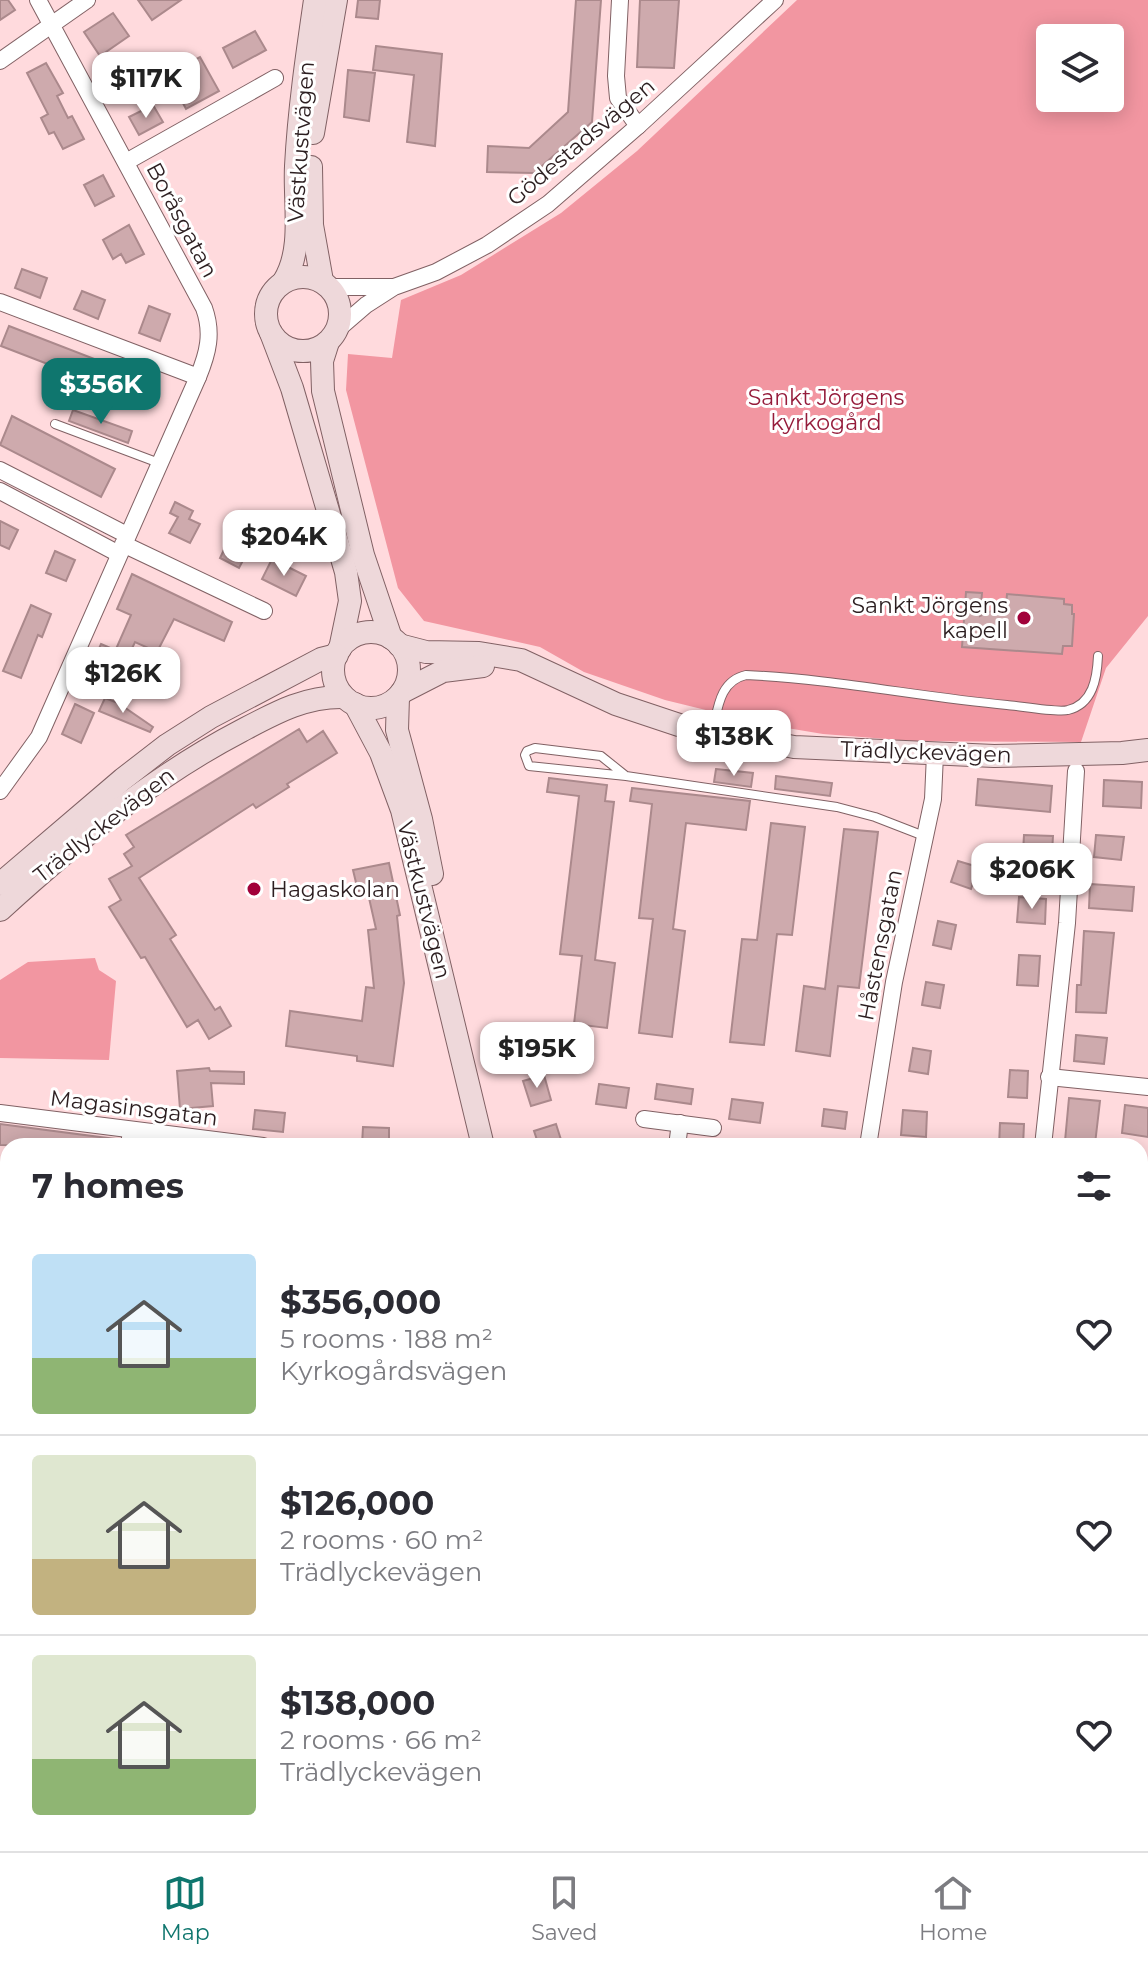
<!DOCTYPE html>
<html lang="en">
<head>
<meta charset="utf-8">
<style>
	:root { --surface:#fff; --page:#f7f7f7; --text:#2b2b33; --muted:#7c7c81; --line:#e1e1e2; --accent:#0f766e }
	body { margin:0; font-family:Montserrat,sans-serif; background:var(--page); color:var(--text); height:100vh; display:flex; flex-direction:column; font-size:30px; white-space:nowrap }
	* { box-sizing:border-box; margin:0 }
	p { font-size:26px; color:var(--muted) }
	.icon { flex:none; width:44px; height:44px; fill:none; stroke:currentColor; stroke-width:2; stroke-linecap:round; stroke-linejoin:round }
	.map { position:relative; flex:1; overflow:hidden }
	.sheet { position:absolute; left:0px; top:1138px; width:1148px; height:714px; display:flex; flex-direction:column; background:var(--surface); border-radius:24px 24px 0 0; box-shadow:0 4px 20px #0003 }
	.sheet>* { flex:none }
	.controls { position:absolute; left:1036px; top:24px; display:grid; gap:16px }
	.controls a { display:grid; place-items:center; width:88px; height:88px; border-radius:8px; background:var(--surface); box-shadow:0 4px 20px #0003; font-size:40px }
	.price { position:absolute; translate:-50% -68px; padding:0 18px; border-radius:16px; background:#fff; color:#222; font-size:26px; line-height:52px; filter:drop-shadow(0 2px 4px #0008) }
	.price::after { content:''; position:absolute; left:50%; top:48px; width:24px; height:18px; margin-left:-12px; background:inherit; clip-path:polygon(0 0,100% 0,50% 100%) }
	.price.active { background:var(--accent); color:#fff }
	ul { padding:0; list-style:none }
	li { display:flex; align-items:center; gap:24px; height:200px; padding:0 32px }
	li+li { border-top:2px solid var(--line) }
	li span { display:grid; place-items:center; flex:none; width:224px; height:160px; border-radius:8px; color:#555 }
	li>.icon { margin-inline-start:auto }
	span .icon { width:96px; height:96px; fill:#fffc; stroke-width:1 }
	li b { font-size:34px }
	h2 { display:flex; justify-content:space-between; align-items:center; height:96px; padding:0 32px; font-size:34px }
	.tabs { display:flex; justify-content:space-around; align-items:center; height:112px; border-top:2px solid var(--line); background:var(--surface); font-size:22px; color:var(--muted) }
	.tabs a { display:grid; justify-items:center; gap:4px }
	.tabs .active { color:var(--accent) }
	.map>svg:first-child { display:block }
</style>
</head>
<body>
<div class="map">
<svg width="1148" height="1851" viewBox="0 0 1148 1851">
	<rect width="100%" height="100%" fill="#ffdadd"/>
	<!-- green -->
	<g fill="#f296a1" fill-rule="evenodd">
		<path d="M797,0H1148V616L1106,668L1081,742L912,741L823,734L763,724L665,700L584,672L540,647L424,621L398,588L346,390L348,354L392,358L401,300L461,275L561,213L637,151ZM1050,38H1110V98H1050Z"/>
		<path d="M95,958L99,970L116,981L109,1060L0,1058V980L28,962Z"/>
	</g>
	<!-- building -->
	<g fill="#ceaaad" stroke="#ab898c" stroke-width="2">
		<path d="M0,0H8L15,10L0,20Z"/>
		<path d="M138,0H181L152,20Z"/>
		<path d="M358,0H380L378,19L356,17Z"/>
		<path d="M576,0H601L592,122L534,173L487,172L488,146L529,148L568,112Z"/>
		<path d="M640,0H679L674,68L637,67Z"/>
		<path d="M113,13L129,36L100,56L84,32Z"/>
		<path d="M255,31L266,50L233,68L223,48Z"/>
		<path d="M376,46L442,54L435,146L407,142L414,75L373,70Z"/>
		<path d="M200,57L219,91L186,109L175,88L188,81L181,67Z"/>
		<path d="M46,63L63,93L57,96L68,118L72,116L84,139L63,149L54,132L49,134L41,118L48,114L27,73Z"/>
		<path d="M348,70L375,73L369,121L344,117Z"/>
		<path d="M153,105L163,122L139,135L129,117Z"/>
		<path d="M103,175L114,196L95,206L84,185Z"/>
		<path d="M129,225L144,254L126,263L121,254L113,259L103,240Z"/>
		<path d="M22,269L47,278L40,298L15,288Z"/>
		<path d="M82,291L105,300L98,319L74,309Z"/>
		<path d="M149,306L170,314L160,341L139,333Z"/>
		<path d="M9,326L154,382L146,402L1,346Z"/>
		<path d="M73,410L132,431L128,443L69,421Z"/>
		<path d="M12,416L115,469L101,497L0,445Z"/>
		<path d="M175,502L193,511L189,519L200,524L190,543L169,533L178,517L170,513Z"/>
		<path d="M0,521L18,530L9,549L0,545Z"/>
		<path d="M229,539L249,549L239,568L220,558Z"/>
		<path d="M55,551L75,560L66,581L46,573Z"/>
		<path d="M272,559L306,576L296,596L262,579Z"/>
		<path d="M132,574L232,622L224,641L174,619L157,652L135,642L129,655L116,649L131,615L117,609Z"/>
		<path d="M966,592L982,593L980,616L1006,605L1007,594L1064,599V604L1072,605V614H1074L1072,646H1063L1062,654L962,647Z"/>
		<path d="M31,605L51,614L42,637L38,635L21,678L3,671Z"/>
		<path d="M101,644L122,653L113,673L92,664Z"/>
		<path d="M105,698L118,703L153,727L150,732L99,711Z"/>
		<path d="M75,704L94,713L81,743L62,734Z"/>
		<path d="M299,729L307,742L323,731L337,753L287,784L289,787L256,808L253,804L139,878L176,935L170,939L215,1010L220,1007L231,1026L209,1039L198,1020L187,1027L145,957L141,958L109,907L121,900L109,879L132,866L124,854L134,847L126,835Z"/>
		<path d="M716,769L753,773L751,787L714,782Z"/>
		<path d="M776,776L832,783L830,796L775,789Z"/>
		<path d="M549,778L607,785L605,801L614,802L595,960L615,963L607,1028L574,1024L582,956L560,954L579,796L547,792Z"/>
		<path d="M978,779L1052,786L1050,812L976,805Z"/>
		<path d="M1104,780L1142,782L1141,808L1103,806Z"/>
		<path d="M632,788L750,801L746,830L686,823L673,929L685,931L672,1037L639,1033L653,919L639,918L652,804L630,801Z"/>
		<path d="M771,823L805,827L792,935L777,934L764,1045L730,1042L742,939L757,940Z"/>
		<path d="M844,829L878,832L859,988L838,986L830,1056L796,1051L804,986L825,989Z"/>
		<path d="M1024,835L1053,836L1051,870L1022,869Z"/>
		<path d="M1096,835L1124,837L1121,860L1094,857Z"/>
		<path d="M958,861L978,867L971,889L951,882Z"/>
		<path d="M389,863L400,915L397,916L404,983L393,1066L357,1061V1056L286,1046L290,1011L362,1021L366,987L374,988L368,930L376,929L367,889L358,891L353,870Z"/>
		<path d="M1090,884L1134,887L1132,911L1089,908Z"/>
		<path d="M1019,897L1046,899L1045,924L1017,922Z"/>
		<path d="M938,921L956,925L951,949L933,945Z"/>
		<path d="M1084,931L1114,933L1106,1013L1076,1012L1077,985H1081Z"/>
		<path d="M1019,955L1040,956L1038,986L1017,985Z"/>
		<path d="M926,982L944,985L940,1008L922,1005Z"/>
		<path d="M1076,1035L1107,1038L1104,1064L1074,1061Z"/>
		<path d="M913,1048L931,1051L928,1074L909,1071Z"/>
		<path d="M209,1068L210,1071L244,1072V1084L211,1083L213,1106L180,1109L177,1071Z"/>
		<path d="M1010,1070L1028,1071L1027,1098L1008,1097Z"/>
		<path d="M544,1075L551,1100L531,1106L523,1081Z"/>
		<path d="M599,1084L629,1088L626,1108L596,1104Z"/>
		<path d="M657,1084L693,1089L691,1104L655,1099Z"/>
		<path d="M1069,1098L1100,1101L1095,1144L1065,1141Z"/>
		<path d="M732,1099L763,1103L760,1123L729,1119Z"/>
		<path d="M1125,1105L1148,1108V1137L1122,1133Z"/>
		<path d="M824,1109L847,1112L845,1129L822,1126Z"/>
		<path d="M255,1110L285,1113L283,1132L253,1129Z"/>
		<path d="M903,1110L927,1112L926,1137L901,1135Z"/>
		<path d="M1000,1123L1024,1124L1023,1146H999Z"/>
		<path d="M0,1124L115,1139V1146L0,1145Z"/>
		<path d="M556,1124L563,1146H539L534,1131Z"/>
		<path d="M363,1127L389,1128V1146L362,1145Z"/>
	</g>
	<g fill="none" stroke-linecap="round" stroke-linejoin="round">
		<defs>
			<g id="lane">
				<path d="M55,424L159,463"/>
				<path d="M713,729C718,707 720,681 746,675C834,679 920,697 1007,705C1020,706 1058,713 1068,710C1093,704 1097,678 1098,656"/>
				<path d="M626,776L601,756L535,748L527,751L525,755L529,766L626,776L837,807L875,817L924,836"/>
				<path d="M0,1679L8,1680"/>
			</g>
			<g id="street">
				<path d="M620,0L616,76L618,98L638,126"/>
				<path d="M0,61L87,0"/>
				<path d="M126,162L275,78"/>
				<path d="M329,287H393"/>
				<path d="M0,302L198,377"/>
				<path d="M337,330L366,305L394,287L436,272L487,245L548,204L638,126L775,0"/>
				<path d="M0,470L127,535"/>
				<path d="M0,491L119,554"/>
				<path d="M123,544L264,611"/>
				<path d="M0,791L39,737L198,377C208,353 213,333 204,308L38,0"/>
				<path d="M1049,1077L1148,1087"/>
				<path d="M0,1113L263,1146"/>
				<path d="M644,1119L713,1128"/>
				<path d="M129,1146L131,1130"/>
				<path d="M677,1146L680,1123"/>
				<path d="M868,1146L894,982L933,799L935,754"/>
				<path d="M1043,1146L1067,923L1076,771"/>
				<path d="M1140,1256L1148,1257"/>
				<path d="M0,1315L8,1316"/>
				<path d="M0,1539L8,1540"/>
				<path d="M1140,1649H1148"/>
				<path d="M1140,1791L1148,1803"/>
				<path d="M617,1844L622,1851"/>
				<path d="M991,1844L996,1851"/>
				<path d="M32,1851L33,1844"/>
				<path d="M284,1851L285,1844"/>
			</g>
			<g id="secondary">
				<path d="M313,133L336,0"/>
				<path d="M311,167L312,225L322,281"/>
				<circle cx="303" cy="314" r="37"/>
				<path d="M284,281C304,249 294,203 296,166C299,110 307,55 315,0"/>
				<path d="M271,333L292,388L346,572L350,601L340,649"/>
				<path d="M328,342L322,361L323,391L363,555L391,638"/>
				<circle cx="371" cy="670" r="38"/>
				<path d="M399,645L426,652L479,653L521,660L616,704L679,725L794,747L994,756L1122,753L1148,750"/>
				<path d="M402,692L443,671L483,666"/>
				<path d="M398,697L397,730L421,819L432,874"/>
				<path d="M355,704L381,753L402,810L483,1146"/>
				<path d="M0,884L123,779L167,745L211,717L321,659L337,655"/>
				<path d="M0,910C75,842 151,778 241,731C275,713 305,696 344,697"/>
				<path d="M765,1844L770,1851"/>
			</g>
		</defs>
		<!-- lane casing -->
		<use href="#lane" stroke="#816164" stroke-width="10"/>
		<!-- street casing -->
		<use href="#street" stroke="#816164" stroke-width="18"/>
		<!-- secondary casing -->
		<use href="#secondary" stroke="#816164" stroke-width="24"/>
		<!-- lane -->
		<use href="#lane" stroke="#fff" stroke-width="8"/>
		<!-- street -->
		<use href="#street" stroke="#fff" stroke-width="16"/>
		<!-- secondary -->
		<use href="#secondary" stroke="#eed8da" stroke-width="22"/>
	</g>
	<!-- markers -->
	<g fill="#a1013a" stroke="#fff" stroke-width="3">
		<circle cx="1024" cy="618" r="8"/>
		<circle cx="254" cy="889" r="8"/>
	</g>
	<g text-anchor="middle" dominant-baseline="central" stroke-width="6" stroke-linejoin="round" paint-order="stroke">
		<!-- street labels -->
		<g font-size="22" fill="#2c1e20" stroke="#fff">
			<text transform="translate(301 142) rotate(-86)">Västkustvägen</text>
			<text transform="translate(581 142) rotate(-40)">Gödestadsvägen</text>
			<text transform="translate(182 220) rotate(62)">Boråsgatan</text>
			<text transform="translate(926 752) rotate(2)">Trädlyckevägen</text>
			<text transform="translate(104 825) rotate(-38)">Trädlyckevägen</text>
			<text transform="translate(424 900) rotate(76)">Västkustvägen</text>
			<text transform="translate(880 945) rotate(-79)">Håstensgatan</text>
			<text transform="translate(134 1108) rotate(7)">Magasinsgatan</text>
		</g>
		<!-- park labels -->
		<g font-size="22" fill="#951c3b" stroke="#fff">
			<text x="826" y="397">Sankt Jörgens<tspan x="826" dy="25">kyrkogård</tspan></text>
		</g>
		<!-- poi labels -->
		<g font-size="22" fill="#2c1e20" stroke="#fff" text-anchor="end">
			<text x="1008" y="605">Sankt Jörgens<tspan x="1008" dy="25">kapell</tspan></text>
			<text x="270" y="889" text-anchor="start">Hagaskolan</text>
		</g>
	</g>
</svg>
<div class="controls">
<a><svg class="icon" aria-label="layers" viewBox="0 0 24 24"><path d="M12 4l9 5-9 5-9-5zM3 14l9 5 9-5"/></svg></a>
</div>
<b class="price" style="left:146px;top:120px">$117K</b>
<b class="price active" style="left:101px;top:426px">$356K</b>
<b class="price" style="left:284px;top:578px">$204K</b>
<b class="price" style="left:123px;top:715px">$126K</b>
<b class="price" style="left:734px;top:778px">$138K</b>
<b class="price" style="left:1032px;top:911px">$206K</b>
<b class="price" style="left:537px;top:1090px">$195K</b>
<section class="sheet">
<h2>7 homes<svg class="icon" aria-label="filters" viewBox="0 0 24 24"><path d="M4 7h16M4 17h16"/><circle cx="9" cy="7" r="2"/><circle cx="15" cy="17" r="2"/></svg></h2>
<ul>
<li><span style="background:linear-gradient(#bfe0f5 65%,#8fb573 0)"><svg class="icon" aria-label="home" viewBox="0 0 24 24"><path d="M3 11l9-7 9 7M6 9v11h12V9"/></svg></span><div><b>$356,000</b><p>5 rooms · 188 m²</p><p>Kyrkogårdsvägen</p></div><svg class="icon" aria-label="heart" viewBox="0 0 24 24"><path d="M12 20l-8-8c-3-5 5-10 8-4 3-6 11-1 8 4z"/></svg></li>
<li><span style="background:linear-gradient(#dfe7d0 65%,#c2b280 0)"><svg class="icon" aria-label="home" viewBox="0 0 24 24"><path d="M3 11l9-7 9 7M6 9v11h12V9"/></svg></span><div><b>$126,000</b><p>2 rooms · 60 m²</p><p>Trädlyckevägen</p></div><svg class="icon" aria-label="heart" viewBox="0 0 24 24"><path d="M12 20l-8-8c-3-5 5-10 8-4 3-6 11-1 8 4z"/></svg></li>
<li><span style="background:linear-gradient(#dfe7d0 65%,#8fb573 0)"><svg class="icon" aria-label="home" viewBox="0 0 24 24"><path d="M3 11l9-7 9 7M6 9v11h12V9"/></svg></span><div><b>$138,000</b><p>2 rooms · 66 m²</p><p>Trädlyckevägen</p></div><svg class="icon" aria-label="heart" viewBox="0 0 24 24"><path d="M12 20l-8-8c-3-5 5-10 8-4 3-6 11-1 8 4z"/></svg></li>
</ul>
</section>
</div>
<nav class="tabs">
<a class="active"><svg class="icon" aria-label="map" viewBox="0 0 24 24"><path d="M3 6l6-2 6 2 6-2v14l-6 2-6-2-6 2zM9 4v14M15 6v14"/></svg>Map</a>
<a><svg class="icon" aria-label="saved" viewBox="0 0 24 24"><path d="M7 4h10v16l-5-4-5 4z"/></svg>Saved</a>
<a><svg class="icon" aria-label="home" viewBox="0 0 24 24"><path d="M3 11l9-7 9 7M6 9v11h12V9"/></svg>Home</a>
</nav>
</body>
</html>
